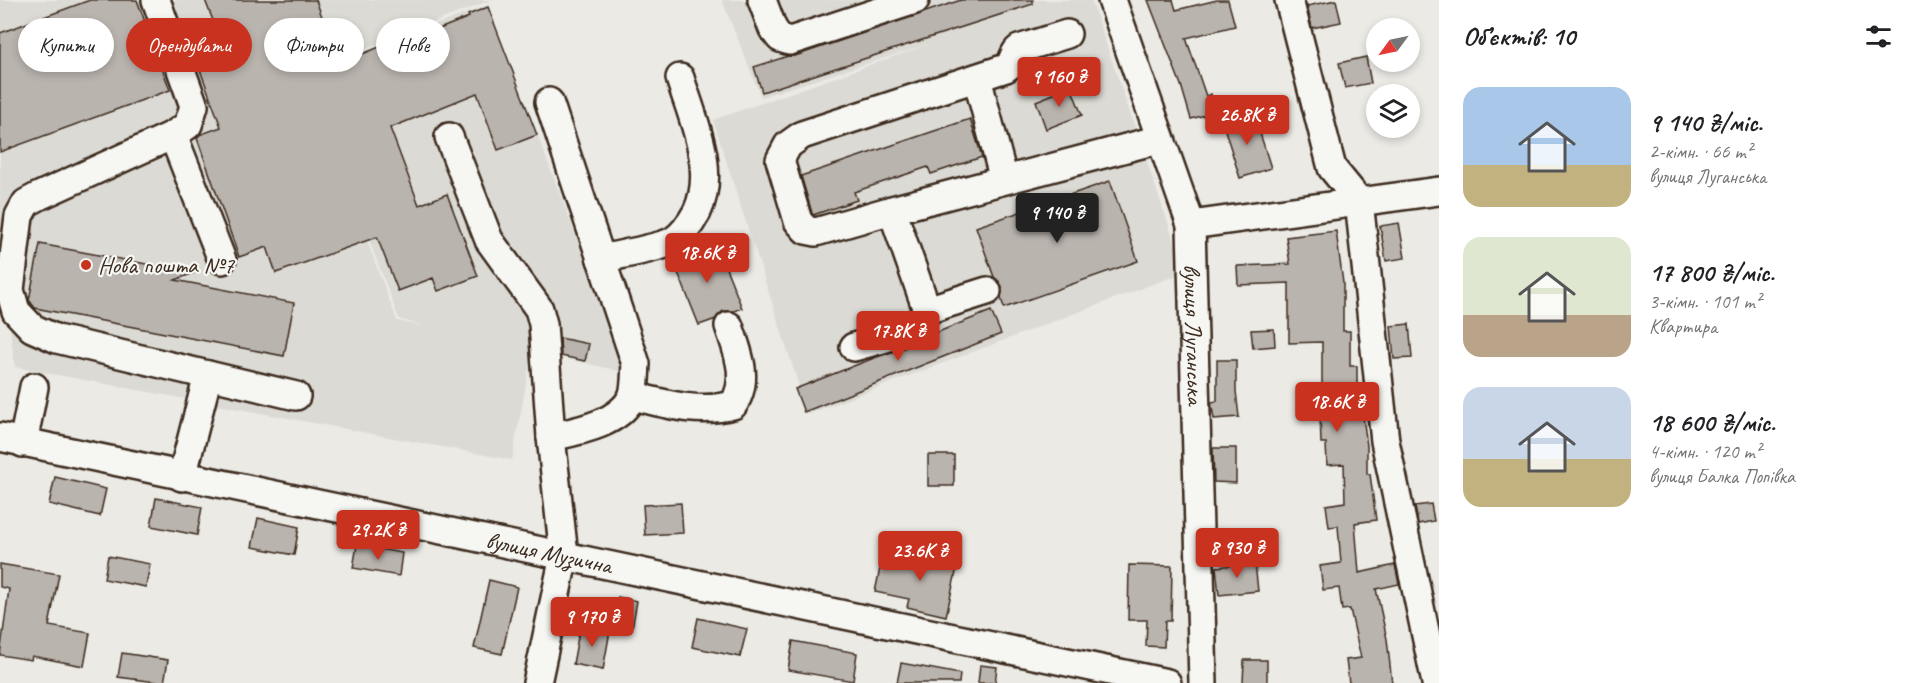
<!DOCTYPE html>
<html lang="uk">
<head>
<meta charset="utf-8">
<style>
	:root { --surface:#fff; --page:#f6f6f6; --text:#202124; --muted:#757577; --accent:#c8321e }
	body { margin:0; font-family:Caveat,sans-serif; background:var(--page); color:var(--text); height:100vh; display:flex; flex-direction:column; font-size:22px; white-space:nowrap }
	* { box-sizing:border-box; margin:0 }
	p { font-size:20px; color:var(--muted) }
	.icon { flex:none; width:33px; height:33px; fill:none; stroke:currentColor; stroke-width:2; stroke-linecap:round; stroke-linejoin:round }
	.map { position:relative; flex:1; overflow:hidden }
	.panel { display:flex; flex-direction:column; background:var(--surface); width:480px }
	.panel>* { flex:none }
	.banner { position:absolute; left:18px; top:18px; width:570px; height:54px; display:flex; gap:12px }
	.needle { width:39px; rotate:237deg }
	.fabs { position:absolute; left:1366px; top:18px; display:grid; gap:12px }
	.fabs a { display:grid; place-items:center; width:54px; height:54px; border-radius:50%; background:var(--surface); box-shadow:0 3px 9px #0003; font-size:30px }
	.price { position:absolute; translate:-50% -51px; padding:0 14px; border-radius:6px; background:var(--accent); color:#fff; font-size:20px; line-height:39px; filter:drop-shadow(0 2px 3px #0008) }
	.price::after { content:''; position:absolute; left:50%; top:36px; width:18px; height:14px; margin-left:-9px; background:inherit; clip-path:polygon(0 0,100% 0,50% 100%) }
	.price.current { background:#222; color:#fff }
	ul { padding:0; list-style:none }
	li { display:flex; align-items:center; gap:18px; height:150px; padding:0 24px }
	li span { display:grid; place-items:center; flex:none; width:168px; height:120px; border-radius:18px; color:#555 }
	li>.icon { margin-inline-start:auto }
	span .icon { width:72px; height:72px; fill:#fffc; stroke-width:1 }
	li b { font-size:26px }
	h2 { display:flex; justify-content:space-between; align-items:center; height:72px; padding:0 24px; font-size:26px }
	.chip { padding:0 21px; border-radius:27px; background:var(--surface); box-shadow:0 3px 9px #0003; font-size:21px; line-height:54px }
	.chip.current { background:var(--accent); color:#fff }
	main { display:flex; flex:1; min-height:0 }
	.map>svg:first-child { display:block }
</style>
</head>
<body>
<main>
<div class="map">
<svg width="1439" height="683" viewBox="0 0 1439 683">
	<rect width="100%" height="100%" fill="#ebeae5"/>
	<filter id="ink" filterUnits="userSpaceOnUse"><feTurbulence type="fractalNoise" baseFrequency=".0167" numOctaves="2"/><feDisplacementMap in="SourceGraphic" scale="12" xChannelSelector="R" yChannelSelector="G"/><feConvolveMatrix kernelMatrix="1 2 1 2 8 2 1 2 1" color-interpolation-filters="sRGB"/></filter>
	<g filter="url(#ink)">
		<!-- built -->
		<g fill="#dcdad4">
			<path d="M0,0H277L397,321L423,326L399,319L306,74L488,5L628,373L532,351L512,460L15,367L0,249Z"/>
			<path d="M278,0H491L307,72Z"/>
			<path d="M722,0H1091L1185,272L808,414L713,120L936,42L761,97Z"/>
		</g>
		<!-- building -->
		<g fill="#bab4ae" stroke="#3b2a1e" stroke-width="1.5">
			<path d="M90,0H137L170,90L0,152V33Z"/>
			<path d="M205,0H316L326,28L320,30L333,66L382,46L384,51L469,17L468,15L488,7L537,135L498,150L477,93L390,128L419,205L447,194L478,276L438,291L433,278L398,291L377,237L276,273L267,247L239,257L197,138L199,135L221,127L195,56L223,46Z"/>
			<path d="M961,0H1033V4L762,92L754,67L788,56H795Z"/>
			<path d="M1148,0H1173L1176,10L1217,0H1228L1235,26L1186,38L1206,96L1211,94L1216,112L1191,119L1181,85Z"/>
			<path d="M1336,0L1341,22L1312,28L1307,6Z"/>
			<path d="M1366,57L1371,83L1345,88L1339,63Z"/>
			<path d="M1071,87L1082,115L1046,129L1036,101Z"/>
			<path d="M1254,114L1271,168L1240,178L1223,124Z"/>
			<path d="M970,119L982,157L931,174L928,167L854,192L857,200L813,215L812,213L801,176Z"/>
			<path d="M1110,181L1138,261L1004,308L1001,298L1002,286L994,277L976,227Z"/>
			<path d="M1399,223L1405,258L1386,261L1380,226Z"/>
			<path d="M1336,231L1343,283V331H1350V366H1357V399L1365,400V416H1363L1367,446V474H1370L1376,520L1355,523L1359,573L1395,565L1399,584L1376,589L1387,639L1392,683H1349L1346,660L1361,658L1350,609L1342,610L1339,588L1323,590L1320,566L1341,563L1338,526L1329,527L1326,505L1345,502L1344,464L1327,465L1326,443H1321L1320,415L1300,414V397L1322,398V342L1289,343V283L1238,285L1237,266L1290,264L1286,237Z"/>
			<path d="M716,243L742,308L734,311H723L716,319L699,325L673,260Z"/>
			<path d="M40,244L194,273L175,280L294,303L284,356L35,308L29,300Z"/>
			<path d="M991,311L1001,334L804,412L795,389L874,358L901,349L923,338Z"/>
			<path d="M1409,324L1412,358L1394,359L1391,326Z"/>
			<path d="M1274,329L1275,346L1253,348L1251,330Z"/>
			<path d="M560,338L589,344L585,361L561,356Z"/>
			<path d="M1217,360H1236V391L1239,417L1214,419L1211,402L1217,401Z"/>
			<path d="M1213,448H1236V483L1214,482Z"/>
			<rect x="928" y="455" width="26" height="31"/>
			<path d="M55,477L106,489L100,516L49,504Z"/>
			<path d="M156,498L202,507L197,535L151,526Z"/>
			<path d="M681,503L683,533L645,535L643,505Z"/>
			<path d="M1431,504L1434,521L1418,524L1415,506Z"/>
			<path d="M258,518L299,527L294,555L252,547Z"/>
			<path d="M357,545L402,553L399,576L353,568Z"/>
			<path d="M920,550L959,559L946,616L907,607L909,599L875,592L882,559L916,566Z"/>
			<path d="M108,556L150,564L146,587L104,579Z"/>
			<path d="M1255,563L1258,591L1219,595L1216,567Z"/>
			<path d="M0,564L59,574L49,626L90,633L84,666L32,656L31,660L0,655L9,589L0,587Z"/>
			<path d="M1129,565L1172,566L1171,621H1165L1164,647L1146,646L1147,620H1128Z"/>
			<path d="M489,580L517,587L502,654L474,648Z"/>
			<path d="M618,597L637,601L632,629L613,625Z"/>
			<path d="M698,618L747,629L740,657L692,647Z"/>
			<path d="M580,626L610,631L603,670L573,664Z"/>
			<path d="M793,641L857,653L853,681L788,670Z"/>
			<path d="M122,653L168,660L164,683L118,677Z"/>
			<path d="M1244,660H1267V683H1243Z"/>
			<path d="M901,663L960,674L959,683H897Z"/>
			<path d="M980,665L997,667L995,683H978Z"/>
		</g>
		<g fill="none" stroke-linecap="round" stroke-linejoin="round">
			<defs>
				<g id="minor">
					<path d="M156,0L194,106L188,125L173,135L39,196L26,203L19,216L10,290L16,311L32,328L57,339L296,396"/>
					<path d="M762,0L773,29L780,38L790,41L915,0"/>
					<path id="s1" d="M1112,0L1191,225L1203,683"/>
					<path d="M1289,0L1332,168L1359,201L1385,441L1436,683"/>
					<path d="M977,78L1004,180"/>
					<path d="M549,102L636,364C635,373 636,388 632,397C619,424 578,431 551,437"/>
					<path d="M173,135L222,260"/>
					<path d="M449,137L489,240L539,309L543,324L551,437L564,556L537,683"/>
					<path d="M892,210L816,232L806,230L798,221L780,160L788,145L802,135L1006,68C1014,64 1012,54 1019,49L1067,34"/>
					<path d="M1191,225L1439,191"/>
					<path d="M601,259C618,255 660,248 673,241C684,234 691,223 697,212C717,170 693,120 680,78"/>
					<path d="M927,310L987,291"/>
					<path d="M854,347C878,339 915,335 927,310L892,210L1160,139"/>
					<path d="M633,396C666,404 698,414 733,405C750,379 738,353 729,326"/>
					<path id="s2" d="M0,437L1167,683"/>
					<path d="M23,443L34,387"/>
					<path d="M182,477L208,375"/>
				</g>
			</defs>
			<!-- minor casing -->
			<use href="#minor" stroke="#3b2a1e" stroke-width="32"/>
			<!-- minor -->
			<use href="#minor" stroke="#f6f6f2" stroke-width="27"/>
		</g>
	</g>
	<!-- markers -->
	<circle fill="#c8321e" stroke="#f6f6f2" stroke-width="2" cx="86" cy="265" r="6"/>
	<g text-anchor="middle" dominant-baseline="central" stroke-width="4.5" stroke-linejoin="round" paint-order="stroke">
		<!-- poi labels -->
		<g font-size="24" fill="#3b2a1e" stroke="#f6f6f2" text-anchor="start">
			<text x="98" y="265">Нова пошта №7</text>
		</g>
		<!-- street labels -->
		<g font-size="24" fill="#3b2a1e" stroke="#f6f6f2">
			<text stroke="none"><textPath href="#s1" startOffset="348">вулиця Луганська</textPath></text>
			<text stroke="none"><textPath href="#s2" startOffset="561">вулиця Музична</textPath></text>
		</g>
	</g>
</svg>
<div class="fabs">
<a><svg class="needle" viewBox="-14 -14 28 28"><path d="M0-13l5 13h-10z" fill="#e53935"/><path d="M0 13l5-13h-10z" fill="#757577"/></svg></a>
<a><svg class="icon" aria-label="layers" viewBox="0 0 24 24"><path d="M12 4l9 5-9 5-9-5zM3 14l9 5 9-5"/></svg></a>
</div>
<b class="price" style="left:1059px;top:108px">9 160 ₴</b>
<b class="price" style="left:1247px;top:146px">26.8K ₴</b>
<b class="price current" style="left:1057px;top:244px">9 140 ₴</b>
<b class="price" style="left:707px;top:284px">18.6K ₴</b>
<b class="price" style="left:898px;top:362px">17.8K ₴</b>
<b class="price" style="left:1337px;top:433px">18.6K ₴</b>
<b class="price" style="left:378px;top:561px">29.2K ₴</b>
<b class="price" style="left:1237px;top:579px">8 930 ₴</b>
<b class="price" style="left:920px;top:582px">23.6K ₴</b>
<b class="price" style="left:592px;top:648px">9 170 ₴</b>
<div class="banner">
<a class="chip">Купити</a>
<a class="chip current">Орендувати</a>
<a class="chip">Фільтри</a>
<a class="chip">Нове</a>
</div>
</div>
<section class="panel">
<h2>Об’єктів: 10<svg class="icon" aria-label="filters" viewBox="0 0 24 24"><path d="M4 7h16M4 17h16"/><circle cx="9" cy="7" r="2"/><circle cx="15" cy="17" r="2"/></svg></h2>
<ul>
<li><span style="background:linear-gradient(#a9c7e8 65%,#c2b280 0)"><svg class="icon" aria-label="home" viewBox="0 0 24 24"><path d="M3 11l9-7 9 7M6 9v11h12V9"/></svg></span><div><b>9 140 ₴/міс.</b><p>2-кімн. · 66 m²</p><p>вулиця Луганська</p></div></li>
<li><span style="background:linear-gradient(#dfe7d0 65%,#b9a48a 0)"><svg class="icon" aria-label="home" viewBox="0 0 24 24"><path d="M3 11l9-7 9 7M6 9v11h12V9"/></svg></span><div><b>17 800 ₴/міс.</b><p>3-кімн. · 101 m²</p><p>Квартира</p></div></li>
<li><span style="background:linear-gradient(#c9d6e8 60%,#c2b280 0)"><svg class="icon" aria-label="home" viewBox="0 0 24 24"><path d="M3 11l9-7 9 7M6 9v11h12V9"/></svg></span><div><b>18 600 ₴/міс.</b><p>4-кімн. · 120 m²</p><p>вулиця Балка Попівка</p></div></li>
</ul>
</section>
</main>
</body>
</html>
